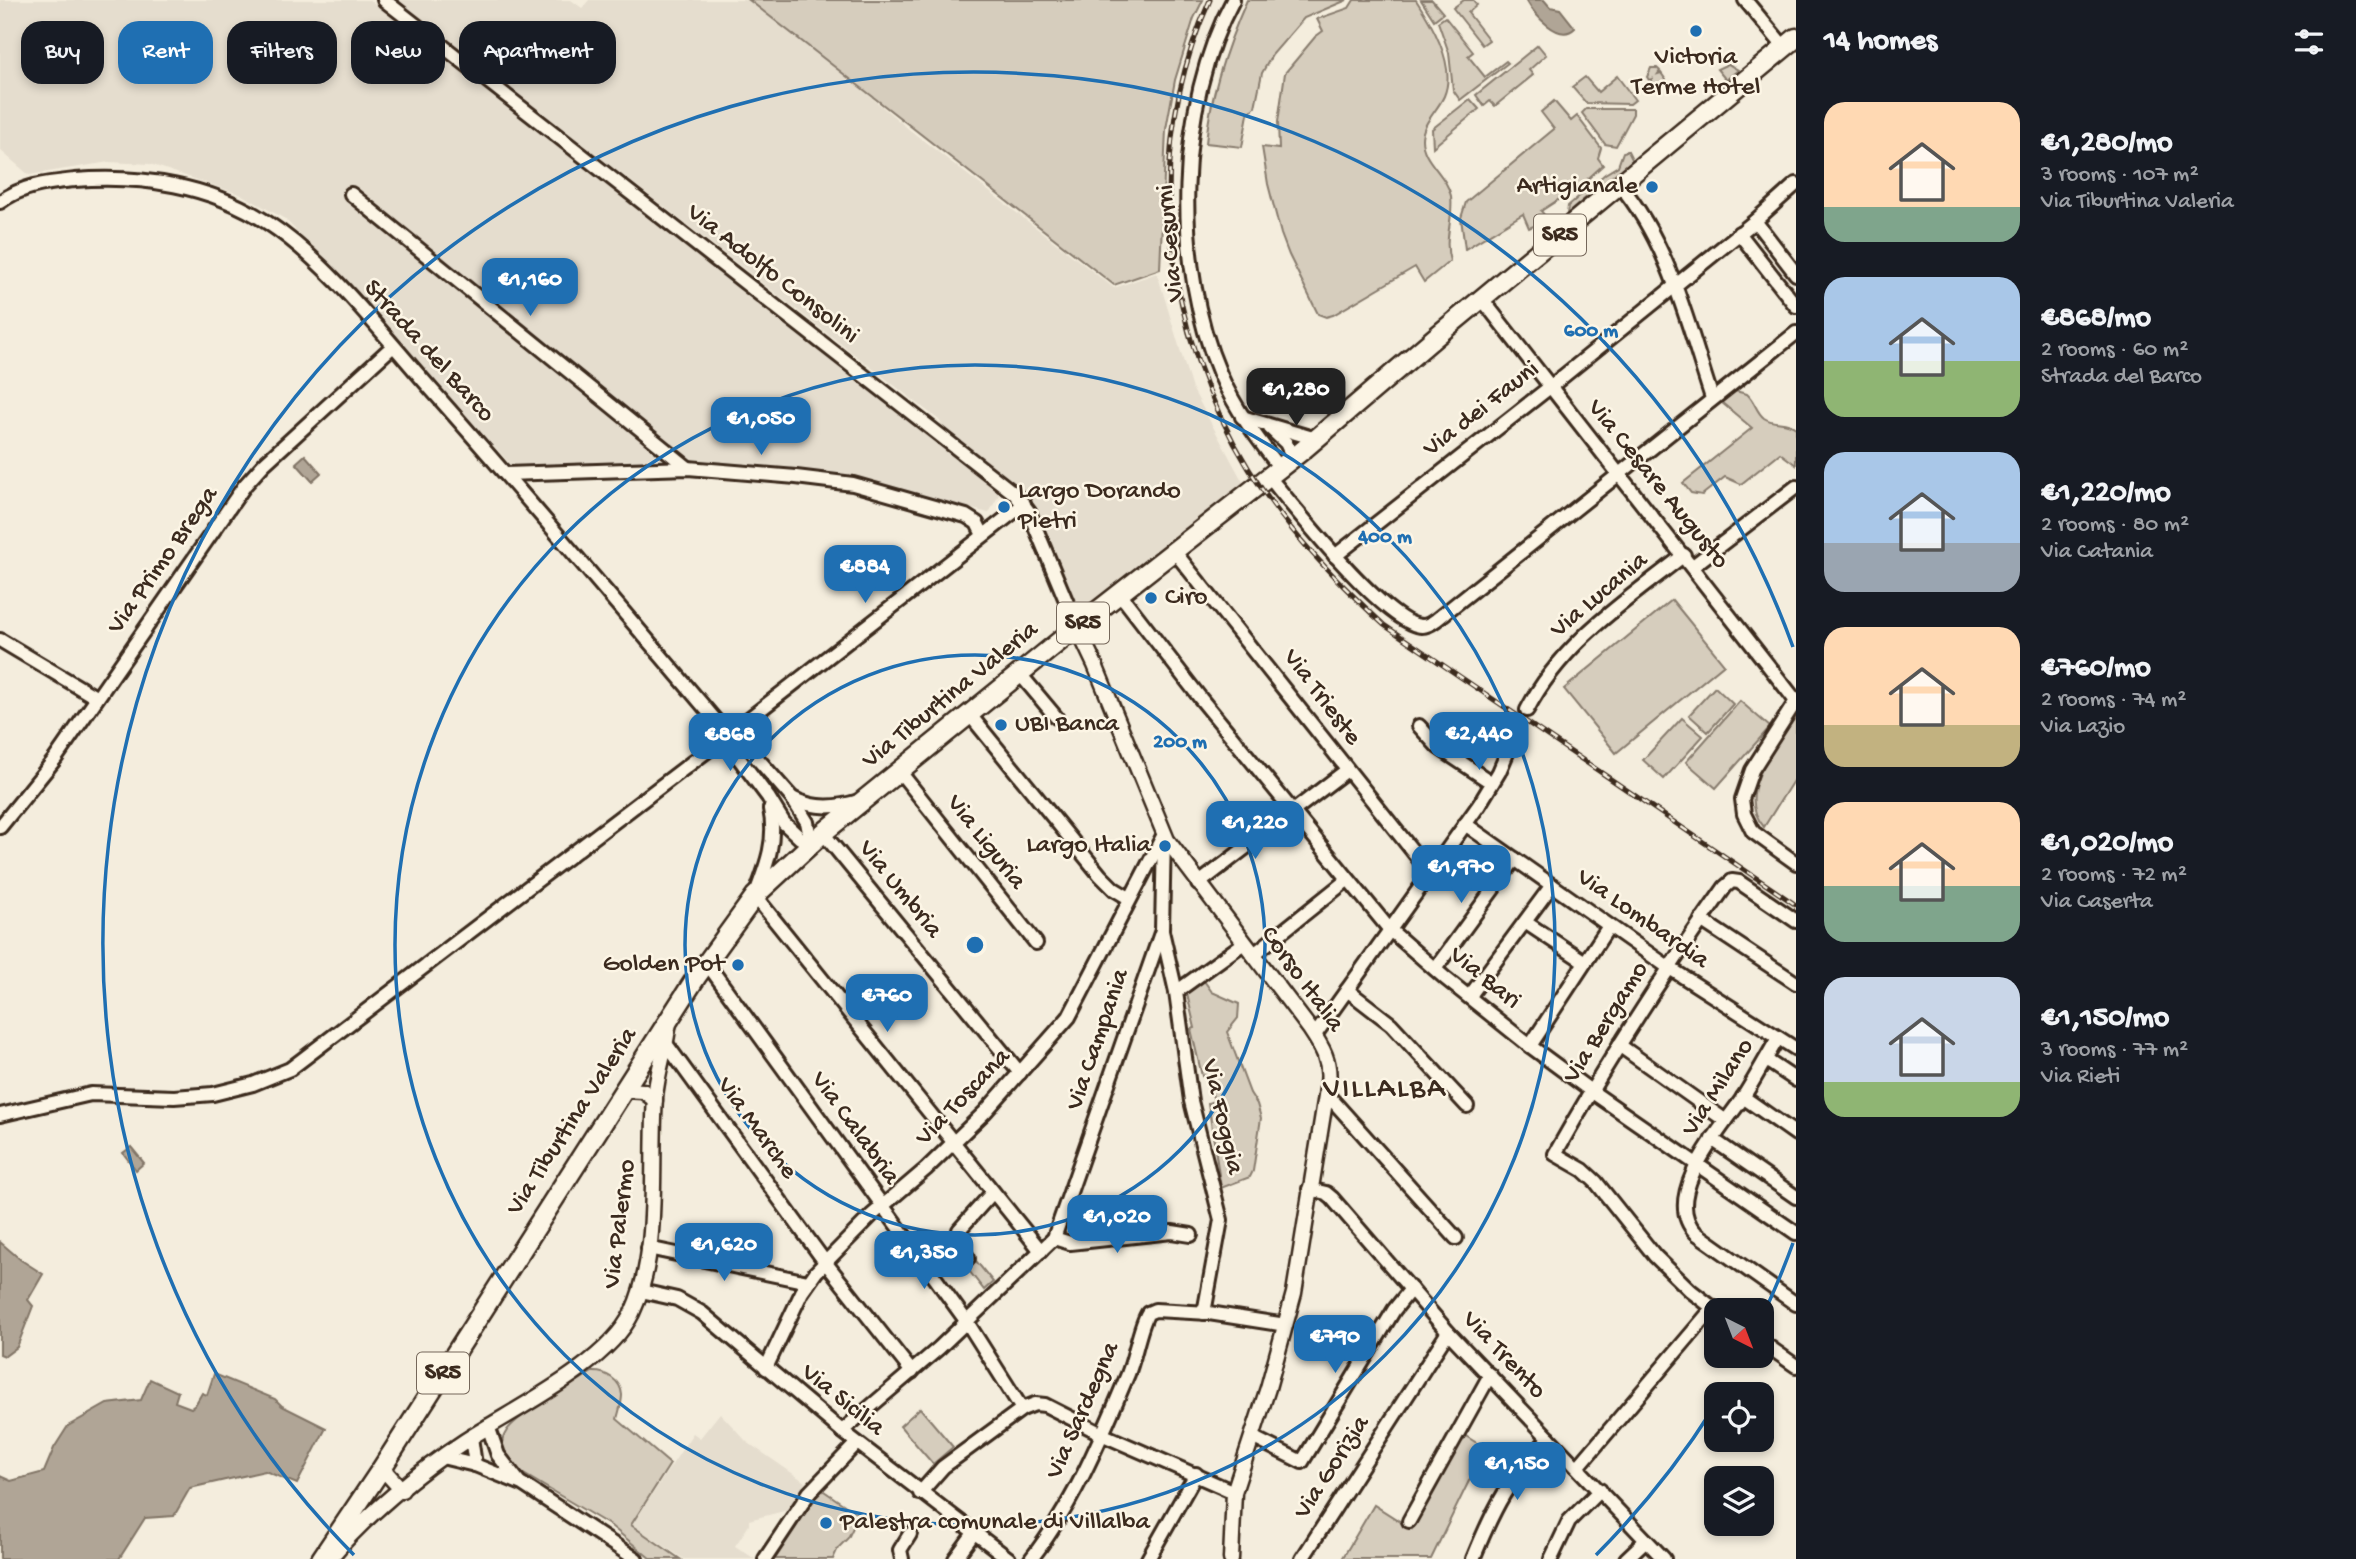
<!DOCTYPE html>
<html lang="en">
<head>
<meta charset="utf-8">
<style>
	:root { --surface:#171b24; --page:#20242c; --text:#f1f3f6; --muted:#9ea1a6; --accent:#1f6fb2 }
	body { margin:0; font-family:"Gochi Hand",sans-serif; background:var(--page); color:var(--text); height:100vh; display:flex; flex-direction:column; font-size:26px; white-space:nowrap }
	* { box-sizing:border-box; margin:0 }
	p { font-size:23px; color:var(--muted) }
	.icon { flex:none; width:38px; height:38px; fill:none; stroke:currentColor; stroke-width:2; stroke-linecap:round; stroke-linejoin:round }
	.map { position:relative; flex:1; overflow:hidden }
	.details { display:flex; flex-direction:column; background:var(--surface); width:560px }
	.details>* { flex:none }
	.guide { position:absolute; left:21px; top:21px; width:665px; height:63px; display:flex; gap:14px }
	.needle { width:46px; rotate:138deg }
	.controls { position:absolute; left:1704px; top:1298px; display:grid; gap:14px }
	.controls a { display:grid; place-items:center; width:70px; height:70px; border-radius:14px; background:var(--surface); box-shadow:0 4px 10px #0003; font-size:35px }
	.price { position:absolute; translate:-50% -60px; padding:0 16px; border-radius:14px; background:var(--accent); color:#fff; font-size:23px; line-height:46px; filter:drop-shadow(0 2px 4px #0008) }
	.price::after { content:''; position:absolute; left:50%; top:42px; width:21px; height:16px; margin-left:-10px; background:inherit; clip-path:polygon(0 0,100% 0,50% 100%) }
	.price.current { background:#222; color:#fff }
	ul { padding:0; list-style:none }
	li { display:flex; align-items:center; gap:21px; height:175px; padding:0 28px }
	li span { display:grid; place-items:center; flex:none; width:196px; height:140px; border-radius:21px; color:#555 }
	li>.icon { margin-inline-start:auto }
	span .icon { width:84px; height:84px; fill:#fffc; stroke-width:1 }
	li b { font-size:30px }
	h2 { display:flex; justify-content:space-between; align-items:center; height:84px; padding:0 28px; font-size:30px }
	.pill { padding:0 24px; border-radius:21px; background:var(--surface); box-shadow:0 4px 10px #0003; font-size:24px; line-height:63px }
	.pill.current { background:var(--accent); color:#fff }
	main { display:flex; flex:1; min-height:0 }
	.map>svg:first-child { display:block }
</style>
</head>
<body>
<main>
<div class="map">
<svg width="1796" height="1559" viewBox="0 0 1796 1559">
	<rect width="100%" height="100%" fill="#f4eddd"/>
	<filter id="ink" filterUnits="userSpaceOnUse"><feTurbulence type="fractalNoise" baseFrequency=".0143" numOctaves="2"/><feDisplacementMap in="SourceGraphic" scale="14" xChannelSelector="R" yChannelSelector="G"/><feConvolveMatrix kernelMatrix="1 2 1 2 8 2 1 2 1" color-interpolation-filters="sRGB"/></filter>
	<g filter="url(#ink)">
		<!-- built -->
		<g fill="#e5ddce">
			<path d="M0,0H370L712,263L797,334L1002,489L989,513L811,470L693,464L353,186L345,197L600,408L669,461L511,465L379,318L285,219L242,195L150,164L109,162L29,175L0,150Z"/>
			<path d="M397,0H571L582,8L589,0H748L814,49L911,131L1114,288L1157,273L1191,386L1245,486L1079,620L1032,502L944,428L939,420Z"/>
			<path d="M720,1413L747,1442L805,1482L788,1510L749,1520V1525L735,1546L755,1559H684L632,1525L693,1433L700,1438Z"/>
		</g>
		<!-- green -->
		<g fill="#d6cdbd" stroke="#887c6e" stroke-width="2">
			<path d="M749,0H1203L1194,18L1175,80L1166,129L1160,269L1114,285Z"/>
			<path d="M1247,0H1347L1304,18L1272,55L1262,73L1255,107L1248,114L1242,147L1206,143C1210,94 1227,45 1247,0Z"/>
			<path d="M1354,0H1416C1432,24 1457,66 1444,96C1438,110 1422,123 1422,139C1422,161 1447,175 1451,196C1454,218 1443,239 1450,261L1424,282L1415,267L1333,315L1326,317L1318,314L1289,255L1281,234L1268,184L1262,147L1279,149L1278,122L1285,73L1315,37L1323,31L1317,19L1349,8Z"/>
			<path d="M1421,0H1432L1443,13L1434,20Z"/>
			<path d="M1464,0H1473L1477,5L1468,13L1489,40L1482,45L1453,8Z"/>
			<path d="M1445,17L1473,52L1468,56L1485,77L1506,61L1508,63L1460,100L1453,90L1449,53L1438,22Z"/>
			<path d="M1538,45L1546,55L1529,70L1533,75L1495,106L1490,101L1484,106L1476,95Z"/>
			<path d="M1728,64L1738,70L1726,80L1717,69Z"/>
			<path d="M1651,68H1657L1660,71L1658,74L1661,73L1666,80L1656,88L1651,81L1652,79L1649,80L1647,77Z"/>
			<path d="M1617,76L1635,100L1630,104L1586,103L1572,87L1585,77L1598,92Z"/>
			<path d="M1470,99L1479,109L1433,147L1432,129Z"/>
			<path d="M1554,101L1571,121L1577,116L1601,148L1598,158L1603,165L1581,185L1541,211L1554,227L1542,237L1536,225L1529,228L1523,214L1465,249L1461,218L1466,202L1554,129L1541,112Z"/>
			<path d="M1586,109H1633V114L1616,146L1605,144L1582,113Z"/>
			<path d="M1628,151L1633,161L1608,183L1604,182L1567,214L1568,206L1605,174L1618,166L1623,152Z"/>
			<path d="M1735,391L1747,394C1755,401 1756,412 1764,418C1774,425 1786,420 1796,428V465L1780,453L1741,484L1725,477L1702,495L1691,493L1683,483L1752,428L1721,402Z"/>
			<path d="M1672,600L1724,664L1616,753L1564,689Z"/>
			<path d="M1715,687L1733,704L1708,732L1689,715Z"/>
			<path d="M1740,701L1770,727L1716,788L1686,762Z"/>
			<path d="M1796,716V776L1764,827C1734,792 1776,748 1796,716Z"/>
			<path d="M1682,718L1703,736L1664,779L1643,760Z"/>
			<path d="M1202,978L1212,992L1239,1004L1238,1018L1227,1032L1250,1093L1257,1104L1261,1118L1253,1171L1250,1177L1221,1188L1208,1103L1214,1101L1207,1075L1202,1076L1191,1029L1195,1028L1186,990Z"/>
			<path d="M972,1256L993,1282L984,1290L963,1263Z"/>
			<path d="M592,1372C605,1371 621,1380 622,1395C622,1403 619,1411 617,1419L670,1464L631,1525L680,1559H651L611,1526L517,1470C505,1461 497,1446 506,1432C515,1415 573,1385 592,1372Z"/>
			<path d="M920,1408L953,1447L933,1464L900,1426Z"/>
			<path d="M1464,1435L1485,1448L1431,1559H1342L1374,1505L1412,1529Z"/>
			<path d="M821,1489L859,1515L848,1538L838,1548L833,1559H775Z"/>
		</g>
		<!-- water -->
		<g fill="#b0a596" stroke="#817466" stroke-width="2">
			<path d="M1526,0H1544L1550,7L1560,9L1575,28C1559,44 1534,14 1526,0Z"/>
			<path d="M305,455L321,473L312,481L296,463Z"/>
			<path d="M131,1147L144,1163L136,1170L123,1153Z"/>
			<path d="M0,1242L21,1260L43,1274L28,1300L33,1306L17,1347L5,1356L0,1354Z"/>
			<path d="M214,1374L275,1399L282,1406L326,1428L297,1484L265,1471L190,1488L174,1516L145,1518L119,1559H0V1476L11,1481L44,1472L54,1448L68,1426L107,1404L141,1400L150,1379L178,1392L175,1402L191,1408L195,1405L202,1393L207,1395Z"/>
		</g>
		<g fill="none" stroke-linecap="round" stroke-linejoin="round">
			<!-- minor-tunnel -->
			<path stroke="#cfc6b7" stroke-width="12" stroke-dasharray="12 6" stroke-linecap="butt" d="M1516,732L1527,710"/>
			<defs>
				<g id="minor">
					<path d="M384,0L1015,494L1029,512L1077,627"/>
					<path d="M1233,0C1176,105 1173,265 1220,374C1235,409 1257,438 1280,468"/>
					<path d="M1745,0L1785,48"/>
					<path d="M1620,185C1670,245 1688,326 1712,398"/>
					<path d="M351,194L688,468"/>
					<path d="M0,202C23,185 47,183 75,180C141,175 211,185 268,223C328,262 383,335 431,389C532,503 630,619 728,735L732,749L768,797L784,823L800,838L811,843"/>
					<path d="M1755,221L1796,274"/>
					<path d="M1739,233L1796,306"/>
					<path d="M1482,299L1796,701L1752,770L1742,799L1744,814L1753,832L1796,863"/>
					<path d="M1242,417L1316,439"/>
					<path d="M1270,428L1286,443L1293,458"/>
					<path d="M506,474L688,468L796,477L853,484L966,516L977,523L983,535"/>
					<path d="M1269,477C1294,507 1386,625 1422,626C1427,626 1432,623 1436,620L1796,333"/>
					<path d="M1174,551L1430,873"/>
					<path d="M1335,556L1550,387L1755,221L1796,184"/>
					<path d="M1693,566L1796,487"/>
					<path d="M1120,594L1201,699L1390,930L1445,978L1530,1046L1591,1091L1796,1233"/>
					<path d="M0,640L97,698"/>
					<path d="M1020,674L1056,717"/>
					<path d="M1527,710C1562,642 1626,601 1684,555"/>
					<path d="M970,715L1100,875L1114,889L1129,898"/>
					<path d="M1419,726L1438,747L1492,783"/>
					<path d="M728,735L742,741L792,798L807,822L811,843"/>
					<path d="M900,772L1036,943"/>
					<path d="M792,798C813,809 837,808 859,801"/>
					<path d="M770,809C777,841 766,867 755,896L1041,1251"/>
					<path d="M1465,824L1668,967L1796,1049"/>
					<path d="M0,827L55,759L245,485L264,464L393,346"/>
					<path d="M823,833L1020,1073"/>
					<path d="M1198,884L1347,770"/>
					<path d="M1701,920L1796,983"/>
					<path d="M1525,922L1585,962"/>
					<path d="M1162,931L1176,992L1191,1101L1221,1220L1204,1313"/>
					<path d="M1253,955L1347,880"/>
					<path d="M706,962L967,1322L1022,1409L1035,1404L1045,1405L1108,1437L1234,1492"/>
					<path d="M1435,969L1515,859"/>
					<path d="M1347,990L1391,1024L1467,1106"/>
					<path d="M1176,992L1244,943"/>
					<path d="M1469,997L1552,885"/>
					<path d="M1315,1035L1479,805L1499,772L1516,732"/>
					<path d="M1778,1038C1766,1058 1755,1079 1742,1099C1721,1129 1660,1197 1696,1233L1796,1304"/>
					<path d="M667,1045L825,1262L912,1372"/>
					<path d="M1619,1045L1726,1121"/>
					<path d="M1530,1046L1609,926"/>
					<path d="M1766,1060L1796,1080"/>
					<path d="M1326,1093L1456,1238"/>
					<path d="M1743,1097L1796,1134"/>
					<path d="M0,1115L91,1094L174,1097L213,1094L253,1084L290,1069L728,735L1024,504"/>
					<path d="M1712,1139L1796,1197"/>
					<path d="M1309,1189L1326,1193L1332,1198L1448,1332L1664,1559"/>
					<path d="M1054,1238L1070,1243L1172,1232L1191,1235"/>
					<path d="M648,1248L808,1282"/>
					<path d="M968,1258L959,1247V1230L993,1192"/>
					<path d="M641,1291L677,1299L702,1313L842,1431L1009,1559"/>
					<path d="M1717,1311L1691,1291L1655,1256L1596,1182L1583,1170L1555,1154C1607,1061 1664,973 1725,887L1732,881L1739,882L1796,921"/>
					<path d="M1762,1342L1796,1366"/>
					<path d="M766,1368L802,1292L816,1272L872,1215L926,1169L985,1112L1069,1017L1162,838"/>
					<path d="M488,1426L498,1455L519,1482"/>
					<path d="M842,1431L939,1348L1054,1238L1162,930L1164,835"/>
					<path d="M471,1437L475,1465"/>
					<path d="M1252,1437L1302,1462L1394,1310L1411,1289"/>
					<path d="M442,1457L475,1465L522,1484L636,1559"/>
					<path d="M1578,1467L1713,1308"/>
					<path d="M920,1493L943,1467L1022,1409"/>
					<path d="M1409,1521L1490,1375"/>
					<path d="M765,1559L809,1493L857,1443"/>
					<path d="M902,1559L900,1550L910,1534"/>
					<path d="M955,1559L974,1533"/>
					<path d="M1031,1559C1074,1504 1101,1438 1128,1374C1135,1357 1140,1325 1148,1313L1155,1310L1209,1313L1286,1325"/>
					<path d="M1148,1559L1196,1474"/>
					<path d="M1302,1559L1448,1332"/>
					<path d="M1473,1559C1495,1505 1508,1480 1549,1438"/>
					<path d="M1551,1559L1569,1521L1600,1490"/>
					<path d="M1626,1559L1646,1540"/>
				</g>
				<g id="tertiary">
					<path d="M1077,627L1095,665L1167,840L1310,1029C1322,1047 1331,1061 1328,1083L1294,1293L1268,1388L1234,1492L1231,1559"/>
					<path d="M625,1090L643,1091L655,1100"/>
					<path d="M382,1468L402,1490"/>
					<path d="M329,1559C364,1517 419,1471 465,1441C514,1409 607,1365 632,1313C661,1252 650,1163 655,1098C657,1071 667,1047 669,1020"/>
				</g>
				<path id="primary" d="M321,1559L382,1468L697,976L755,896L823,833L1077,627L1303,450L1439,334L1796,38"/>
			</defs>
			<!-- minor casing -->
			<use href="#minor" stroke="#3b2a1e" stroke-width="18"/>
			<!-- tertiary casing -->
			<use href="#tertiary" stroke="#3b2a1e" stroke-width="19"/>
			<!-- primary casing -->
			<use href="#primary" stroke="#3b2a1e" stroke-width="23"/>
			<!-- minor -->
			<use href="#minor" stroke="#fcf5e5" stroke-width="12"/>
			<!-- tertiary -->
			<use href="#tertiary" stroke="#fcf5e5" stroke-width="14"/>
			<!-- primary -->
			<use href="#primary" stroke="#fcf5e5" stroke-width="18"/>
			<defs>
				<path id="rail" d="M1210,0C1141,153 1163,328 1249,469C1285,528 1333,578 1384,625L1796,905"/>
			</defs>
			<!-- rail casing -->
			<use href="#rail" stroke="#3b2a1e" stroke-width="5"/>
			<!-- rail -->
			<use href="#rail" stroke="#fcf5e5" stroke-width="2.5" stroke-dasharray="8" stroke-linecap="butt"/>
		</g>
	</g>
	<!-- distance rings -->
	<g fill="none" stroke="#1f6fb2" stroke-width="3.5">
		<circle cx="975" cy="945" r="290"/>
		<circle cx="975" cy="945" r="580"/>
		<path d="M1793 1243A871 871 0 0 1 1764 1313M1714 1407A871 871 0 0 1 1596 1555M354 1555A871 871 0 1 1 1793 647"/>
	</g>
	<!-- markers -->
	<g fill="#1f6fb2" stroke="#fcf5e5" stroke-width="2.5">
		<circle cx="1696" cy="31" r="7"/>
		<circle cx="1652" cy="187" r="7"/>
		<circle cx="1004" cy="507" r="7"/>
		<circle cx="1151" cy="598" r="7"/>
		<circle cx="1001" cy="725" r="7"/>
		<circle cx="1165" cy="846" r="7"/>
		<circle cx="738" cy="965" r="7"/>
		<circle cx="826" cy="1523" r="7"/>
	</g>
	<g text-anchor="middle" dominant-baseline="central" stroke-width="5" stroke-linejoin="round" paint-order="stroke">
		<!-- shield labels -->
		<g fill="#fcf5e5" stroke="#75675a" stroke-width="2">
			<rect x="1534" y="214.5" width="52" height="41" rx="5"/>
			<rect x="1057" y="602.5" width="52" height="41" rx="5"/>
			<rect x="417" y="1352.5" width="52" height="41" rx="5"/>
		</g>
		<g font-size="24" font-weight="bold" fill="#3b2a1e">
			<text x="1560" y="235">SR5</text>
			<text x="1083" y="623">SR5</text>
			<text x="443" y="1373">SR5</text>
		</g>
		<!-- poi labels -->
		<g font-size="26" fill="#3b2a1e" stroke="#fcf5e5" text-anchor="start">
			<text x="1696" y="58" text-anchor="middle">Victoria<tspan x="1696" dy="30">Terme Hotel</tspan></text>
			<text x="1638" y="187" text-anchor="end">Artigianale</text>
			<text x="1018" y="492">Largo Dorando<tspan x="1018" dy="30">Pietri</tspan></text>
			<text x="1165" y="598">Ciro</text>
			<text x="1015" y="725">UBI Banca</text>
			<text x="1151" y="846" text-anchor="end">Largo Italia</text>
			<text x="724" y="965" text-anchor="end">Golden Pot</text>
			<text x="840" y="1523">Palestra comunale di Villalba</text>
		</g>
		<!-- street labels -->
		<g font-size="26" fill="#3b2a1e" stroke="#fcf5e5">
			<text transform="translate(1172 243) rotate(-95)">Via Cesurni</text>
			<text transform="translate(772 275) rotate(38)">Via Adolfo Consolini</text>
			<text transform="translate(428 352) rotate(48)">Strada del Barco</text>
			<text transform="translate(1482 410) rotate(-38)">Via dei Fauni</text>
			<text transform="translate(1657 485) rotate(51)">Via Cesare Augusto</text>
			<text transform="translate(164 561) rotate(-55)">Via Primo Brega</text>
			<text transform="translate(1600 596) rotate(-40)">Via Lucania</text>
			<text transform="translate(951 696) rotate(-39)">Via Tiburtina Valeria</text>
			<text transform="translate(1321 698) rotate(53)">Via Trieste</text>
			<text transform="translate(985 843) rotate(52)">Via Liguria</text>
			<text transform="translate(899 890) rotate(51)">Via Umbria</text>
			<text transform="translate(1642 920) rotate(35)">Via Lombardia</text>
			<text transform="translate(1484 979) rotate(39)">Via Bari</text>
			<text transform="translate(1301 980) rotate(54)">Corso Italia</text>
			<text transform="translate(1607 1023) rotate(-58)">Via Bergamo</text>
			<text transform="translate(1099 1040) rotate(-71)">Via Campania</text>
			<text transform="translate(1719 1088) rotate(-57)">Via Milano</text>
			<text transform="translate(964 1098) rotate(-46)">Via Toscana</text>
			<text transform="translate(1221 1117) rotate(77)">Via Foggia</text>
			<text transform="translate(573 1122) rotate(-57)">Via Tiburtina Valeria</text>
			<text transform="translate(756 1129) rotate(54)">Via Marche</text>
			<text transform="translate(854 1129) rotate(54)">Via Calabria</text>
			<text transform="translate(621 1224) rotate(-83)">Via Palermo</text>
			<text transform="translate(1503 1356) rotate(47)">Via Trento</text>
			<text transform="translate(842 1401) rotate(39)">Via Sicilia</text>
			<text transform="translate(1084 1411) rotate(-66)">Via Sardegna</text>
			<text transform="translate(1333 1468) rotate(-57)">Via Gorizia</text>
		</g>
		<!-- quarter labels -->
		<g font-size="30" letter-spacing="2" fill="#3b2a1e" stroke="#fcf5e5">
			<text x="1385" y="1090">VILLALBA</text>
		</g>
	</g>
	<circle cx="975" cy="945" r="10" fill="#1f6fb2" stroke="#fcf5e5" stroke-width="3.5"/>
	<g font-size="21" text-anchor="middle" font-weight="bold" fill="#1f6fb2" stroke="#fcf5e5" stroke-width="5" stroke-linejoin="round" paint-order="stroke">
		<text x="1591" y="336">600 m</text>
		<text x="1385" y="542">400 m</text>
		<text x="1180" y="747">200 m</text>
	</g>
</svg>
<div class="controls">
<a><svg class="needle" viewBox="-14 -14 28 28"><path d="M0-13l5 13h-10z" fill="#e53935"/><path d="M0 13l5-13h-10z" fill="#9ea1a6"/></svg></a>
<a><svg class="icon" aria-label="locate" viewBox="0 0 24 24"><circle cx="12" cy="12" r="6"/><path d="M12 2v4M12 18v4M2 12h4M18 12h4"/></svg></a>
<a><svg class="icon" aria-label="layers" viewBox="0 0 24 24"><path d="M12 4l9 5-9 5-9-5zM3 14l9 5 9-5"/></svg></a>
</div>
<b class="price" style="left:530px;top:318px">€1,160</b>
<b class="price current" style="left:1296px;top:428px">€1,280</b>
<b class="price" style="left:761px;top:457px">€1,050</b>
<b class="price" style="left:865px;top:605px">€884</b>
<b class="price" style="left:1479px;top:772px">€2,440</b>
<b class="price" style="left:730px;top:773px">€868</b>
<b class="price" style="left:1255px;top:861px">€1,220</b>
<b class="price" style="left:1461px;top:905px">€1,970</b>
<b class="price" style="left:887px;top:1034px">€760</b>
<b class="price" style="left:1117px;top:1255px">€1,020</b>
<b class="price" style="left:724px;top:1283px">€1,620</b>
<b class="price" style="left:924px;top:1291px">€1,350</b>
<b class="price" style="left:1335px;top:1375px">€790</b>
<b class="price" style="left:1517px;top:1502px">€1,150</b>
<div class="guide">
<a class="pill">Buy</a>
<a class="pill current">Rent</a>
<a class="pill">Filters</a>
<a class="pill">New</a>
<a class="pill">Apartment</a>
</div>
</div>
<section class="details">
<h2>14 homes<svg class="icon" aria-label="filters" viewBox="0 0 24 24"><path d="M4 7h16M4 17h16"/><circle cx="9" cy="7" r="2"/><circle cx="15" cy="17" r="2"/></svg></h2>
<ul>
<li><span style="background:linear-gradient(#ffd9b3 75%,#7fa58c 0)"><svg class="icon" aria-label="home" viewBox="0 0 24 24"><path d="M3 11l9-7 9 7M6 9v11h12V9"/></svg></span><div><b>€1,280/mo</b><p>3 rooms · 107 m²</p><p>Via Tiburtina Valeria</p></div></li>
<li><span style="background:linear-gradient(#a9c7e8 60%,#8fb573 0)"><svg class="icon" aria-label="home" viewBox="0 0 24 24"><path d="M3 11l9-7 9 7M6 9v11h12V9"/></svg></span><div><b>€868/mo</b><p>2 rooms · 60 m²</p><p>Strada del Barco</p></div></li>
<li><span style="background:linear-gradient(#a9c7e8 65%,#9aa5b1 0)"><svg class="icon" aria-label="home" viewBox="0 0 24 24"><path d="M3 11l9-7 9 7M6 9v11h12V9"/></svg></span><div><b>€1,220/mo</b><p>2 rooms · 80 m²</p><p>Via Catania</p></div></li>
<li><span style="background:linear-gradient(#ffd9b3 70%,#c2b280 0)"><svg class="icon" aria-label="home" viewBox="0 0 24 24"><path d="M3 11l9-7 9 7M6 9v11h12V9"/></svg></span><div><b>€760/mo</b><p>2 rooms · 74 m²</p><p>Via Lazio</p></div></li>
<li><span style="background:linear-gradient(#ffd9b3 60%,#7fa58c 0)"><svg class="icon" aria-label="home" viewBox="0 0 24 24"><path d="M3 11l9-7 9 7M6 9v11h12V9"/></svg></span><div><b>€1,020/mo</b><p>2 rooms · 72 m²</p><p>Via Caserta</p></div></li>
<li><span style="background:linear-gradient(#c9d6e8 75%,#8fb573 0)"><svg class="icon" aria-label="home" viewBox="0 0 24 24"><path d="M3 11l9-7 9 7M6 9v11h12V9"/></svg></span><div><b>€1,150/mo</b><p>3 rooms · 77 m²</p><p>Via Rieti</p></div></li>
</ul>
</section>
</main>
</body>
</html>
